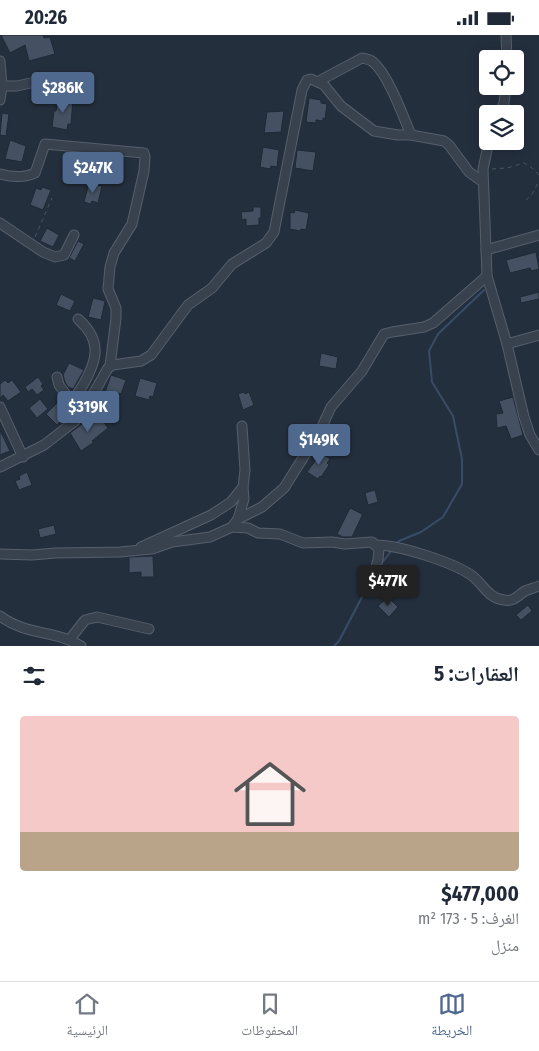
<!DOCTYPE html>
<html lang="ar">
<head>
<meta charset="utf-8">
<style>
	:root { --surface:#fff; --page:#f2f2f3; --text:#1f2937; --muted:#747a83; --line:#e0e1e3; --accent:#4f688e }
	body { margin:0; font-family:"Fira Sans Condensed","Noto Naskh Arabic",sans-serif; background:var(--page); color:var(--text); direction:rtl; height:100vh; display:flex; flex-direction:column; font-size:19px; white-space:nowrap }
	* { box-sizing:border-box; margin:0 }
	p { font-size:16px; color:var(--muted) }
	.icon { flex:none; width:28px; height:28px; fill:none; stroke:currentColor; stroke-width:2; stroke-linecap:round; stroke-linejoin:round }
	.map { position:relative; height:611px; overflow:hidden; direction:ltr }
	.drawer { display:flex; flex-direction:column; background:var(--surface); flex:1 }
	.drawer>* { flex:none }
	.tools { position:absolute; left:479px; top:15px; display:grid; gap:10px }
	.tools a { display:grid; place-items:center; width:45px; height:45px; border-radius:5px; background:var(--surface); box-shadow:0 2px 12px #0003; font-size:25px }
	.price { position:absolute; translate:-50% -42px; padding:0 11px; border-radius:5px; background:var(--accent); color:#fff; font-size:16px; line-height:32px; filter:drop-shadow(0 1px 2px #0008) }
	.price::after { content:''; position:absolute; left:50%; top:30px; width:15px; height:11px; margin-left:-8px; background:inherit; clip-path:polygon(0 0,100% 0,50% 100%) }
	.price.selected { background:#222; color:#fff }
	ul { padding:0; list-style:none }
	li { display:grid; align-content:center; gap:10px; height:265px; padding:0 20px }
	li+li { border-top:1px solid var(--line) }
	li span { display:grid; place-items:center; height:155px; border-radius:5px; color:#555 }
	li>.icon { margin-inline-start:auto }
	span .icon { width:90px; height:90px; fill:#fffc; stroke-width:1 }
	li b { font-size:21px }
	h2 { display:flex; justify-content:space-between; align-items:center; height:60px; padding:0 20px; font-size:21px }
	.status { display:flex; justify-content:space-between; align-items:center; height:35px; padding:0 25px; background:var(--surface); direction:ltr }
	.status svg { height:14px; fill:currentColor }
	.tab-bar { display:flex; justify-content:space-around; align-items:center; height:70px; border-top:1px solid var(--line); background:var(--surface); font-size:14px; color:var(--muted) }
	.tab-bar a { display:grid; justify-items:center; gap:2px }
	.tab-bar .selected { color:var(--accent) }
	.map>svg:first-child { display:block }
</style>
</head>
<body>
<div class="status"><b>20:26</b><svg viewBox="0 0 49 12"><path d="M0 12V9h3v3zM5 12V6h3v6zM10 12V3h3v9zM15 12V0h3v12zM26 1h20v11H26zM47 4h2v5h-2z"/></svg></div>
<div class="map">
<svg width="539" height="611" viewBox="0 0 539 611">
	<rect width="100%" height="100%" fill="#242f3e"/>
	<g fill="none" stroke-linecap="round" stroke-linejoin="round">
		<!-- stream -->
		<g stroke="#394c67" stroke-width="2">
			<path d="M396,509L399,506L421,497L443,482L462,449V424L453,381L432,347L429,316L438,299L484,255"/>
			<path d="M381,529L392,515"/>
			<path d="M334,611L339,606L373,541"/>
		</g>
	</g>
	<!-- building -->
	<g fill="#455162" stroke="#1f2835">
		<path d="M1,0H43L44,3L50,2L55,19L29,26L25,10L10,18Z"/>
		<path d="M68,63L73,64L71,89H68L67,95L52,92L54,76H56L58,64L67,65Z"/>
		<path d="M309,63L321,65V68L327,69L325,84L323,83V86L316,85V88L306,87Z"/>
		<path d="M284,76L281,97L264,98L267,77Z"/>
		<path d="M2,78L9,79L6,101L0,100Z"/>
		<path d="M10,105L26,111L22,127L5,124Z"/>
		<path d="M263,112L279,115L277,132L271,131L270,134L260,132Z"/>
		<path d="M297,115L316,117L313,136L295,133Z"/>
		<path d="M89,148L102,151L98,168L92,166L91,169L84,167Z"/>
		<path d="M42,152L51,155L43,175L30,170L36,153L41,155Z"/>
		<path d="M253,172H261V183H259V190L246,191V184L242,185L241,177L253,176Z"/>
		<path d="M295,175L309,178L306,195L301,194L300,196L290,194V177L294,178Z"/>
		<path d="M47,193L59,200L53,212L40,206Z"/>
		<path d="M78,206L84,209L75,226L69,223Z"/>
		<path d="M536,217L539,234L531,236L530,233L510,238L506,225Z"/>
		<path d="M539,257V264L521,268L520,262Z"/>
		<path d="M61,259L75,266L70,276L56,270Z"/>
		<path d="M93,263L105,266L101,285L88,282Z"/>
		<path d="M321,318L338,322L336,334L319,331Z"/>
		<path d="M69,328L84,335L73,354L68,352L65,347L63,340Z"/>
		<path d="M111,340L126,345L121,359L119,358L112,376L100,372Z"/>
		<path d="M38,342L43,349L41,351L44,355L37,360L32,354L28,357L25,352Z"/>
		<path d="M140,343L157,348L153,362L150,361L149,365L135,361Z"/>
		<path d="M5,345L8,348L12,345L21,357L8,366L3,360L0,363V349Z"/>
		<path d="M244,357L245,359L249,357L254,370L243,375L238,359Z"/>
		<path d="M513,362L523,400L511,404L506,391L497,393L496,379L503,378L499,366Z"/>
		<path d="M40,364L48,374L37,383L29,373Z"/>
		<path d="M58,367L68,379L57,390L46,379Z"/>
		<path d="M100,382L108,393L92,406L94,407L81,416L70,398L90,383L93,387Z"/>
		<path d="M0,395L10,416L0,420Z"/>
		<path d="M321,418L330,424L327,428L329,430L321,442L320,441L318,444L307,437Z"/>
		<path d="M27,437L32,450L19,455L15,446L20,444L19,441Z"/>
		<path d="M375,455L378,467L368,470L365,458Z"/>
		<path d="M350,473L362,479V481L352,502H343L337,499Z"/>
		<path d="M54,490L56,499L40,503L38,494Z"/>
		<path d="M153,521L154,542H141V537L129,538V522Z"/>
		<path d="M388,562L398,572L389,582L378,571Z"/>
		<path d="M528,570L532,576L521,585L516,580Z"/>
	</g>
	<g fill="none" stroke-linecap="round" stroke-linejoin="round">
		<defs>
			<g id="minor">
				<path d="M506,0L507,24"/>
				<path d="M0,26L2,51L0,65"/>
				<path d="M319,46L362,23C365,24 370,24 373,27C388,39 403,81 411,100"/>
				<path d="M2,51H17L35,47"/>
				<path d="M499,79L504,68L506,51"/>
				<path d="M489,106L483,134L487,241L507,309L524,382L530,400L539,415"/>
				<path d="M0,139C11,142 24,143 35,138L45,109L144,118L145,122L144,136L132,189L114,218L110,232L108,254L116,273V283L110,331"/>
				<path d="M0,188L43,217L55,222L64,220L74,200"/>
				<path d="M486,215L539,200"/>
				<path d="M507,309L539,300"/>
				<path d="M57,342L59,350L73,369"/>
				<path d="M0,372L23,422"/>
				<path d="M75,386C75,380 73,373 74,367C75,361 80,355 83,350C98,324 102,305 78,284"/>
				<path d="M0,432L44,410L75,386L95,356L108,333L113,330L141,326L151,320L188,270L212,253L232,229L266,208L274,197L302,55L307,45L311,44L324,50L341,71L374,96L398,100H411L444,106L449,110L469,137L483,147"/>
				<path d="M238,484L244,464L243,452"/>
				<path d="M232,492L248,493L258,498L280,499L303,508L332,507L345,509L372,507L379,514L378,525L374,538"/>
				<path d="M376,510C399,510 452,527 471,540C483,548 487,563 504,565C514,567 517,561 525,556C529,554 534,553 539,551"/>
				<path d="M141,512L211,480L231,467L243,452L245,435L242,391"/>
				<path d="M0,519L32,520L55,518L120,517L152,514L172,507L210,502L232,492L238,484L262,472L284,453L320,396L331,372L362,336L384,299L392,297L424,292L433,288L487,241"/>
				<path d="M0,581C27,601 55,595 81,611"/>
				<path d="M70,604L85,585L97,582L149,594"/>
			</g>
		</defs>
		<!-- minor casing -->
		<use href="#minor" stroke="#565f6c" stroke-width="11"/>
		<!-- path -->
		<g stroke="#44595c" stroke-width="1" stroke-dasharray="4 4" stroke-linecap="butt">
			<path d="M492,134L507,133L524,128L531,132L539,140"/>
			<path d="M526,165L532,159L539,146"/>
			<path d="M35,202L52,163"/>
		</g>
		<!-- minor -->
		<use href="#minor" stroke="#38414e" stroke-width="9"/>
	</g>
</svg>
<div class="tools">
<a><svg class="icon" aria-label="locate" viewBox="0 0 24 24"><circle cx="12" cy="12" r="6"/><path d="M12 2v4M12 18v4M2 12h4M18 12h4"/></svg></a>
<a><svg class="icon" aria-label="layers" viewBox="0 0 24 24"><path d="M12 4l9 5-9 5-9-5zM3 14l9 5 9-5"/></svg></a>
</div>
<b class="price" style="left:63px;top:79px">$286K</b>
<b class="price" style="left:93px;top:159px">$247K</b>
<b class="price" style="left:88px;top:398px">$319K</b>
<b class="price" style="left:319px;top:431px">$149K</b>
<b class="price selected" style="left:388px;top:572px">$477K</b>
</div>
<section class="drawer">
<h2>العقارات: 5<svg class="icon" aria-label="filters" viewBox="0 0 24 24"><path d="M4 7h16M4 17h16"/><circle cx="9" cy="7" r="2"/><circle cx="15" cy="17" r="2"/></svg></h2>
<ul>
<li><span style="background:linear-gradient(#f6c9c9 75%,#b9a48a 0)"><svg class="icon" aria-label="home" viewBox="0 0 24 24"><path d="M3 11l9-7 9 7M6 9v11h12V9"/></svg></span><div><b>$477,000</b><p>الغرف: 5 · 173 m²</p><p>منزل</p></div></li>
</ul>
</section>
<nav class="tab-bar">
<a class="selected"><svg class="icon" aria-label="map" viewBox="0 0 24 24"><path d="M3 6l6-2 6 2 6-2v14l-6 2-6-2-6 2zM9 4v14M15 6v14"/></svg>الخريطة</a>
<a><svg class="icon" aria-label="saved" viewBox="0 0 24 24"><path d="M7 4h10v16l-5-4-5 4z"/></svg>المحفوظات</a>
<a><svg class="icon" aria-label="home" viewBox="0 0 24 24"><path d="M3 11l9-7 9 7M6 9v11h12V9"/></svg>الرئيسية</a>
</nav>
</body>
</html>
